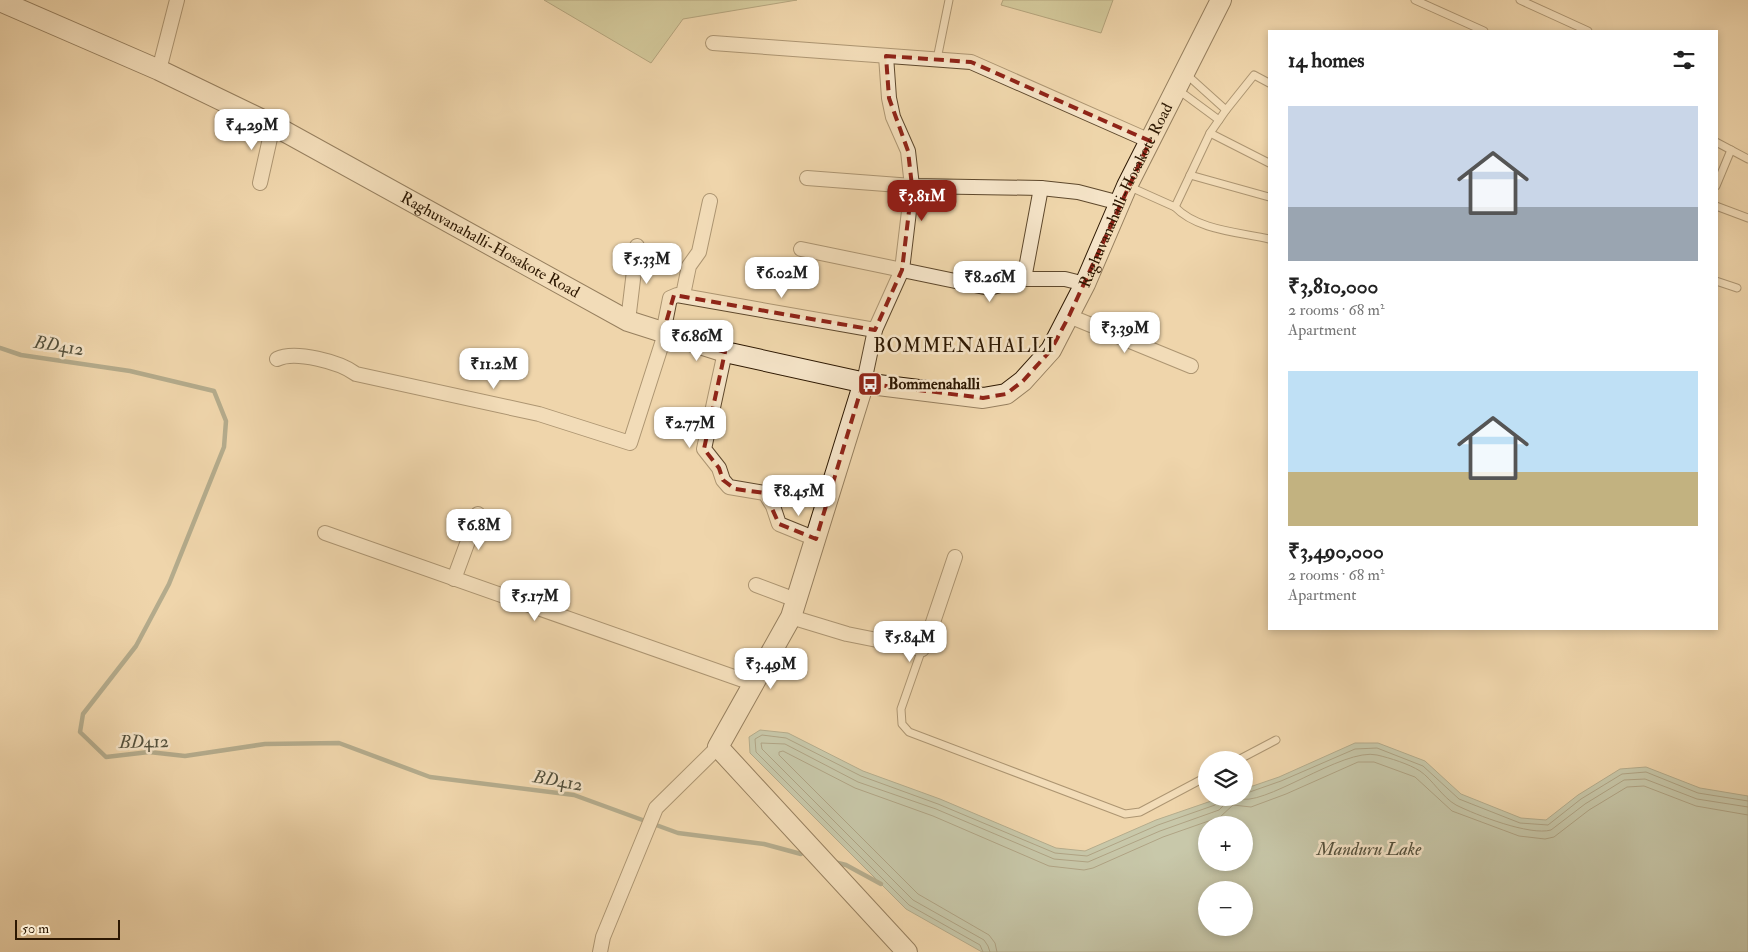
<!DOCTYPE html>
<html lang="en">
<head>
<meta charset="utf-8">
<style>
	:root { --surface:#fff; --page:#f6f6f6; --text:#222; --muted:#767676; --accent:#8f2418 }
	body { margin:0; font-family:"IM FELL Double Pica",serif; background:var(--page); color:var(--text); height:100vh; display:flex; flex-direction:column; font-size:19px; white-space:nowrap }
	* { box-sizing:border-box; margin:0 }
	p { font-size:16px; color:var(--muted) }
	.icon { flex:none; width:28px; height:28px; fill:none; stroke:currentColor; stroke-width:2; stroke-linecap:round; stroke-linejoin:round }
	.map { position:relative; flex:1; overflow:hidden }
	.sheet { position:absolute; left:1268px; top:30px; width:450px; height:600px; display:flex; flex-direction:column; background:var(--surface); border-radius:0px; box-shadow:0 2px 8px #0003 }
	.sheet>* { flex:none }
	.controls { position:absolute; left:1198px; top:751px; display:grid; gap:10px }
	.controls a { display:grid; place-items:center; width:55px; height:55px; border-radius:50%; background:var(--surface); box-shadow:0 2px 8px #0003; font-size:25px }
	.scale { position:absolute; left:15px; bottom:12px; width:105px; box-sizing:border-box; padding-left:5px; border:2px solid #2d1802; border-top:0; font-size:14px; line-height:18px; white-space:nowrap; color:#2d1802; -webkit-text-stroke:4px #f5e4c8; paint-order:stroke }
	.price { position:absolute; translate:-50% -42px; padding:0 11px; border-radius:10px; background:#fff; color:#222; font-size:16px; line-height:32px; filter:drop-shadow(0 1px 2px #0008) }
	.price::after { content:''; position:absolute; left:50%; top:30px; width:15px; height:11px; margin-left:-8px; background:inherit; clip-path:polygon(0 0,100% 0,50% 100%) }
	.price.current { background:var(--accent); color:#fff }
	ul { padding:0; list-style:none }
	li { display:grid; align-content:center; gap:10px; height:265px; padding:0 20px }
	li span { display:grid; place-items:center; height:155px; border-radius:0px; color:#555 }
	li>.icon { margin-inline-start:auto }
	span .icon { width:90px; height:90px; fill:#fffc; stroke-width:1 }
	li b { font-size:21px }
	h2 { display:flex; justify-content:space-between; align-items:center; height:60px; padding:0 20px; font-size:21px }
	.map>svg:first-child { display:block }
</style>
</head>
<body>
<div class="map">
<svg width="1748" height="952" viewBox="0 0 1748 952">
	<rect width="100%" height="100%" fill="#efd6ab"/>
	<filter id="stains"><feTurbulence type="fractalNoise" baseFrequency=".004" numOctaves="4"/><feColorMatrix values="0 0 0 0 .2 0 0 0 0 .09 0 0 0 0 .02 0 0 0 .5 -.17"/></filter>
	<radialGradient id="worn" r=".72"><stop offset=".6" stop-color="#630" stop-opacity="0"/><stop offset="1" stop-color="#630" stop-opacity=".3"/></radialGradient>
	<!-- green -->
	<g fill="#b5be8c" stroke="#716b47">
		<path d="M544,0H797L683,19L651,63Z"/>
		<path d="M1003,0H1113L1101,33L1001,5Z"/>
	</g>
	<!-- water -->
	<path fill="#9ab9a9" stroke="#6e7966" fill-rule="evenodd" d="M760,730L788,733L863,771L940,799L1056,848L1085,851L1156,820L1220,798H1244V789L1279,777L1355,743H1378L1425,761L1461,794L1521,818L1546,820L1578,795L1620,769L1646,767L1700,788L1748,796V952H982L906,909L750,753L749,737ZM1206,825H1244V862H1206ZM1206,890H1244V928H1206Z"/>
	<g fill="none" stroke-linecap="round" stroke-linejoin="round">
		<!-- shore -->
		<g stroke="#646856" stroke-width="1">
			<path d="M1244,794L1281,781L1355,749L1377,748L1423,766L1459,799L1520,823L1548,825L1581,799L1622,774L1646,772L1698,793L1748,801"/>
			<path d="M1238,798C1261,810 1343,747 1377,755C1390,758 1409,764 1420,771C1433,780 1442,797 1456,805C1476,815 1530,836 1551,830L1585,804L1624,780L1645,779L1697,799L1748,807"/>
			<path d="M983,952L980,945L909,905L756,752L755,739L762,735L786,738L861,776L938,804L1055,853L1087,856L1158,825L1215,805L1219,798"/>
			<path d="M990,952L988,946L984,940L913,900L762,749L761,743L785,744L858,782L936,809L1054,859L1088,862L1160,831L1219,810L1224,805L1225,798"/>
			<path d="M997,952L995,943L989,935L918,894L779,755V752L783,751L855,788L933,816L1049,866L1084,870L1093,868L1163,837L1220,817L1233,805L1251,807L1286,794L1358,762H1374L1415,777L1452,811L1519,836L1545,839L1554,837L1589,810L1627,787L1644,786L1696,806L1748,815"/>
		</g>
		<!-- stream -->
		<g stroke="#6e7966" stroke-width="4.5">
			<path d="M0,348L21,355L130,371L214,391L226,421L224,447L169,584L136,646L83,714L80,732L106,757L149,752L185,756L265,744L339,743L430,777L574,795L678,833L764,844L801,854"/>
			<path d="M834,862L846,865L881,884"/>
		</g>
		<defs>
			<g id="service">
				<path d="M1415,0L1484,31"/>
				<path d="M1520,0L1588,31"/>
				<path d="M937,59L949,0"/>
				<path d="M1186,74L1226,110L1254,75L1269,83"/>
				<path d="M1177,89L1219,120"/>
				<path d="M1210,133L1269,163"/>
				<path d="M1716,142L1748,159"/>
				<path d="M1190,175L1269,197"/>
				<path d="M1128,186L1175,207L1210,133L1226,110"/>
				<path d="M1716,186L1731,150"/>
				<path d="M1716,206L1748,218"/>
				<path d="M1175,207C1197,230 1238,232 1269,239"/>
				<path d="M1716,281L1737,288"/>
				<path d="M922,649L901,709L902,724L909,732L1125,814L1140,812L1206,777"/>
				<path d="M1238,760L1276,740"/>
			</g>
			<g id="minor">
				<path d="M713,43L971,62L1150,141"/>
				<path d="M159,70L177,0"/>
				<path d="M807,178L912,186L1041,188L1078,192L1120,203"/>
				<path d="M260,183L273,125"/>
				<path d="M801,249L989,288L1024,279H1065L1085,284"/>
				<path d="M1024,279L1041,188"/>
				<path d="M683,295L689,266L699,252L710,201"/>
				<path d="M1069,316L1191,366"/>
				<path d="M628,321L637,246"/>
				<path d="M663,333L670,298L677,295L875,330"/>
				<path d="M725,352L704,449L719,468L723,480L729,487L765,493L773,506L779,524L816,539"/>
				<path d="M277,359C295,350 340,362 356,374L539,414L630,443L665,334"/>
				<path d="M864,382L875,330L902,270L912,186L908,151L893,117L889,98L886,56"/>
				<path d="M325,533L754,684"/>
				<path d="M454,579L478,514"/>
				<path d="M756,585L796,600"/>
				<path d="M791,617L847,634L922,649L926,643L955,557"/>
				<path d="M600,952L603,937L656,808L718,747"/>
			</g>
			<g id="secondary">
				<path id="s1" d="M0,1L159,70L273,125L628,321L725,352L870,384L983,398L1006,394L1023,381L1051,350L1085,284L1127,186L1221,0"/>
				<path d="M864,382L791,617L718,747L907,952"/>
			</g>
		</defs>
		<!-- service casing -->
		<use href="#service" stroke="#5e482c" stroke-width="9"/>
		<!-- minor casing -->
		<use href="#minor" stroke="#5e482c" stroke-width="16"/>
		<!-- secondary casing -->
		<use href="#secondary" stroke="#2d1802" stroke-width="22"/>
		<!-- service -->
		<use href="#service" stroke="#f5e4c8" stroke-width="7"/>
		<!-- minor -->
		<use href="#minor" stroke="#f5e4c8" stroke-width="14"/>
		<!-- secondary -->
		<use href="#secondary" stroke="#f5e4c8" stroke-width="20"/>
	</g>
	<!-- marked area -->
	<path d="M0 0H1748V952H0ZM886,56L971,62L1150,141L1069,316L1051,350L1023,381L1006,394L983,398L863,383L816,539L779,524L765,493L735,489L723,480L719,468L704,449L725,352L663,333L674,295L875,330L902,270L912,186L908,151L889,98Z" fill="#efd6ab" fill-opacity=".55" fill-rule="evenodd"/>
	<path fill="none" stroke="#8f2418" stroke-width="4" stroke-dasharray="10 6" stroke-linejoin="round" d="M886,56L971,62L1150,141L1069,316L1051,350L1023,381L1006,394L983,398L863,383L816,539L779,524L765,493L735,489L723,480L719,468L704,449L725,352L663,333L674,295L875,330L902,270L912,186L908,151L889,98Z"/>
	<!-- icons -->
	<defs>
		<symbol id="bus-square" viewBox="-11 -11 22 22"><rect x="-9" y="-9" width="18" height="18" rx="4" fill="#8f2418" stroke="#f5e4c8"/><path d="M-5-6H5V4H4V6H2V4H-2V6H-4V4H-5ZM-3.5-4V0h7V-4ZM-3.5 1.2v1.5H-2V1.2ZM2 1.2v1.5H3.5V1.2Z" fill="#fff"/></symbol>
	</defs>
	<g fill-rule="evenodd">
		<use href="#bus-square" x="856" y="370" width="28" height="28"/>
	</g>
	<g text-anchor="middle" dominant-baseline="central" stroke-width="5" stroke-linejoin="round" paint-order="stroke">
		<!-- street labels -->
		<g font-size="16" fill="#2d1802" stroke="#f5e4c8">
			<text stroke="none"><textPath href="#s1" startOffset="1328">Raghuvanahalli-Hosakote Road</textPath></text>
			<text stroke="none"><textPath href="#s1" startOffset="548">Raghuvanahalli-Hosakote Road</textPath></text>
		</g>
		<!-- poi labels -->
		<g font-size="16" font-weight="bold" fill="#2d1802" stroke="#f5e4c8" text-anchor="start">
			<text x="888" y="384">Bommenahalli</text>
		</g>
		<!-- water labels -->
		<g font-size="18" font-style="italic" fill="#53503c" stroke="#f5e4c8">
			<text transform="translate(59 346) rotate(9)">BD412</text>
			<text transform="translate(144 742) rotate(-1)">BD412</text>
			<text transform="translate(558 781) rotate(10)">BD412</text>
			<text x="1369" y="849">Manduru Lake</text>
		</g>
		<!-- quarter labels -->
		<g font-size="19" letter-spacing="1" fill="#2d1802" stroke="#f5e4c8">
			<text x="964" y="346">BOMMENAHALLI</text>
		</g>
	</g>
	<rect width="100%" height="100%" filter="url(#stains)"/>
	<rect width="100%" height="100%" fill="url(#worn)"/>
</svg>
<div class="controls">
<a><svg class="icon" aria-label="layers" viewBox="0 0 24 24"><path d="M12 4l9 5-9 5-9-5zM3 14l9 5 9-5"/></svg></a>
<a>+</a>
<a>−</a>
</div>
<div class="scale">50 m</div>
<b class="price" style="left:252px;top:151px">₹4.29M</b>
<b class="price current" style="left:922px;top:222px">₹3.81M</b>
<b class="price" style="left:647px;top:285px">₹5.33M</b>
<b class="price" style="left:782px;top:299px">₹6.02M</b>
<b class="price" style="left:990px;top:303px">₹8.26M</b>
<b class="price" style="left:1125px;top:354px">₹3.39M</b>
<b class="price" style="left:697px;top:362px">₹6.86M</b>
<b class="price" style="left:494px;top:390px">₹11.2M</b>
<b class="price" style="left:690px;top:449px">₹2.77M</b>
<b class="price" style="left:799px;top:517px">₹8.45M</b>
<b class="price" style="left:479px;top:551px">₹6.8M</b>
<b class="price" style="left:535px;top:622px">₹5.17M</b>
<b class="price" style="left:910px;top:663px">₹5.84M</b>
<b class="price" style="left:771px;top:690px">₹3.49M</b>
<section class="sheet">
<h2>14 homes<svg class="icon" aria-label="filters" viewBox="0 0 24 24"><path d="M4 7h16M4 17h16"/><circle cx="9" cy="7" r="2"/><circle cx="15" cy="17" r="2"/></svg></h2>
<ul>
<li><span style="background:linear-gradient(#c9d6e8 65%,#9aa5b1 0)"><svg class="icon" aria-label="home" viewBox="0 0 24 24"><path d="M3 11l9-7 9 7M6 9v11h12V9"/></svg></span><div><b>₹3,810,000</b><p>2 rooms · 68 m²</p><p>Apartment</p></div></li>
<li><span style="background:linear-gradient(#bfe0f5 65%,#c2b280 0)"><svg class="icon" aria-label="home" viewBox="0 0 24 24"><path d="M3 11l9-7 9 7M6 9v11h12V9"/></svg></span><div><b>₹3,490,000</b><p>2 rooms · 68 m²</p><p>Apartment</p></div></li>
</ul>
</section>
</div>
</body>
</html>
